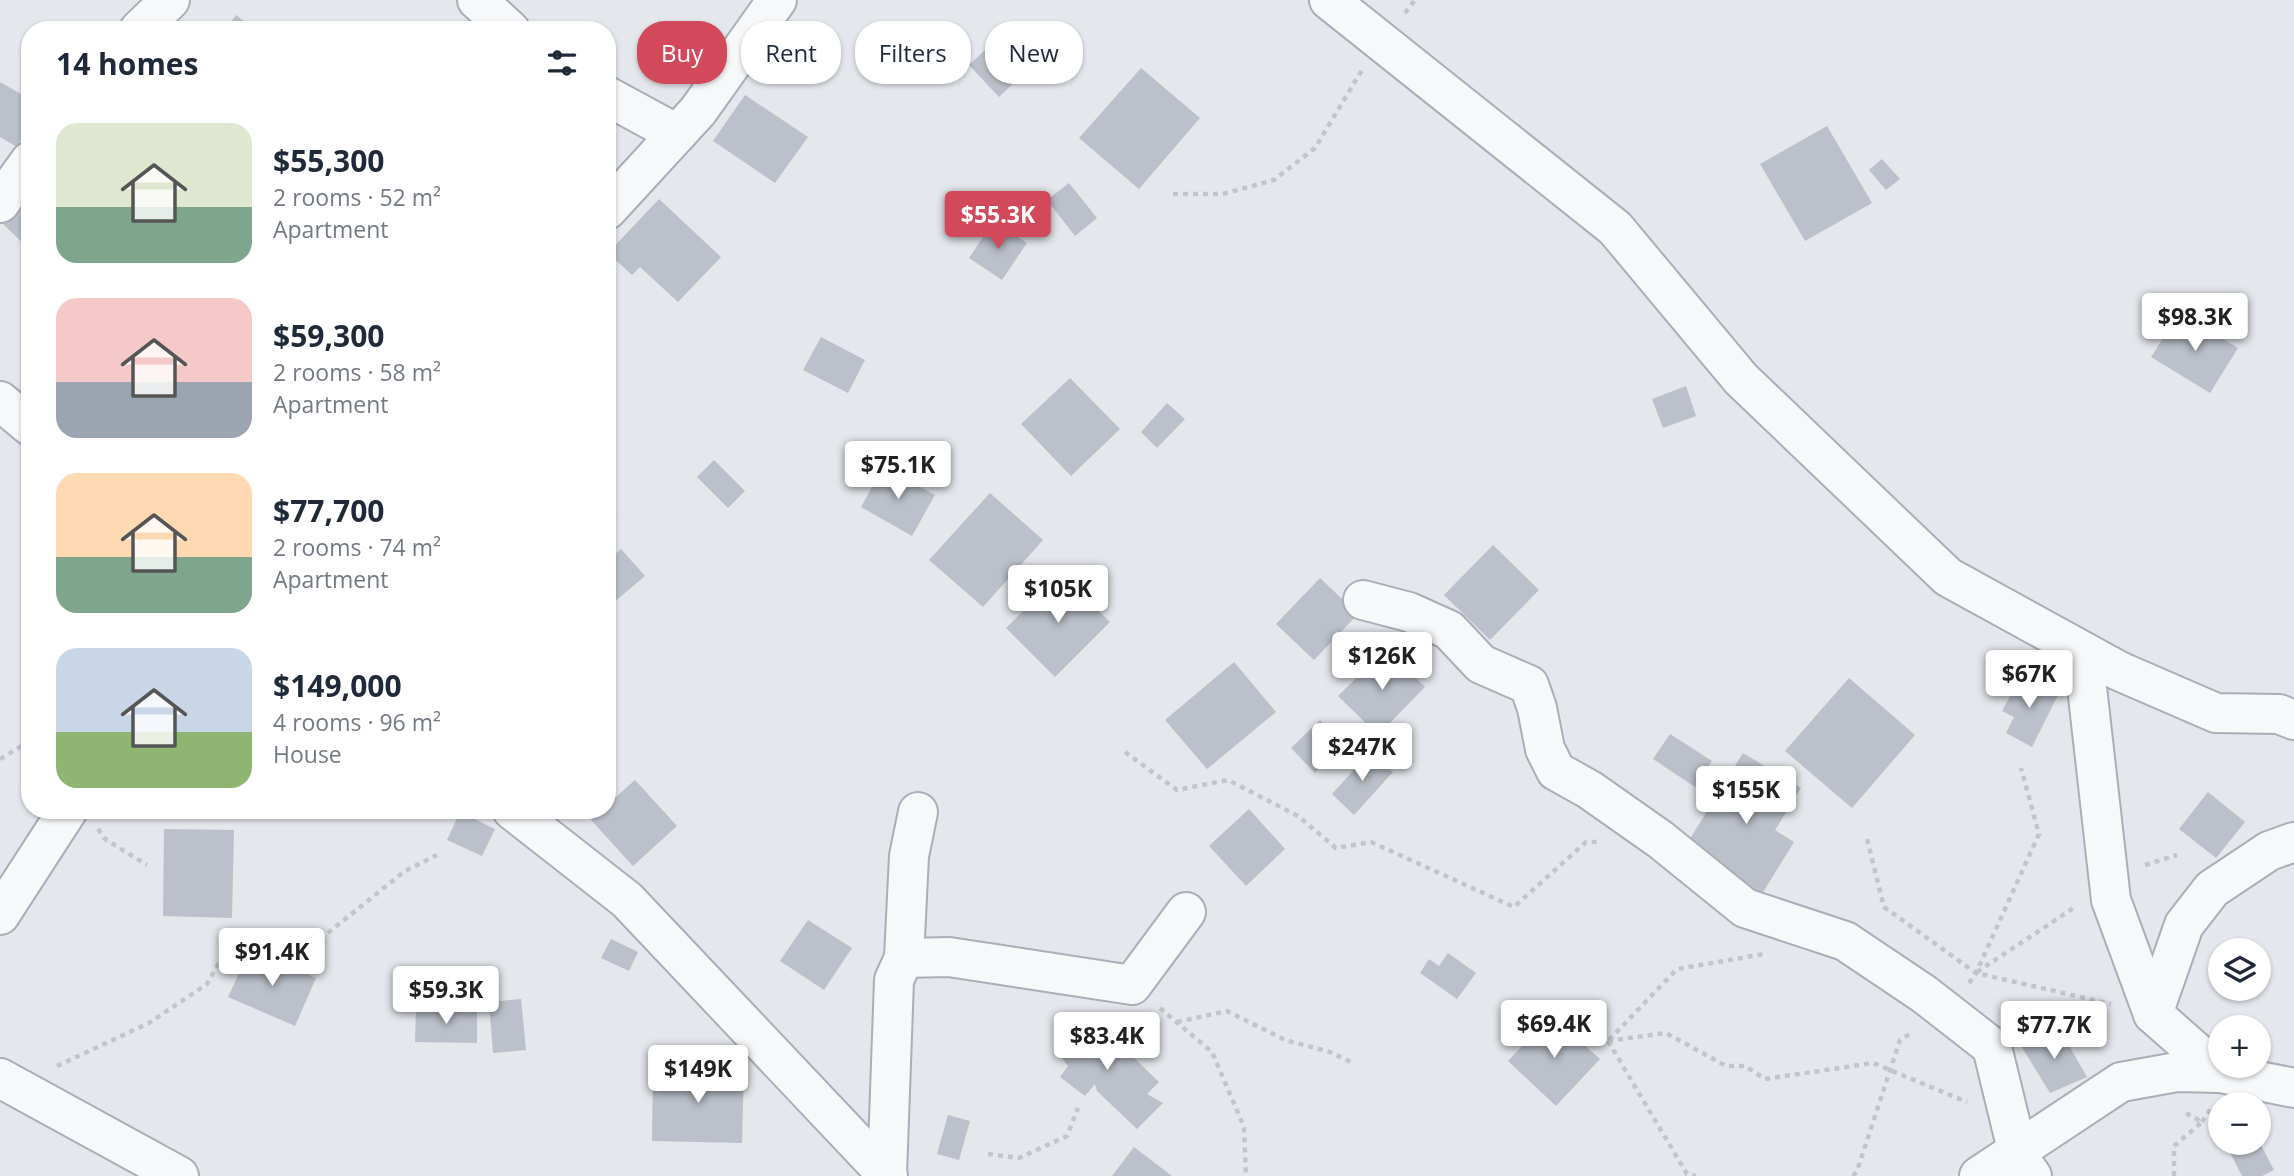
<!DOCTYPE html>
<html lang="en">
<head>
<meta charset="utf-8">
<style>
	:root { --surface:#fff; --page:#f6f6f7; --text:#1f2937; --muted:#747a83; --accent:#d1495b }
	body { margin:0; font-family:"Open Sans",sans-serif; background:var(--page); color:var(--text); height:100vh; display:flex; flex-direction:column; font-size:26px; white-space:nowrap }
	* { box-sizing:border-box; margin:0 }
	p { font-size:23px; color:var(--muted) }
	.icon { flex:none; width:38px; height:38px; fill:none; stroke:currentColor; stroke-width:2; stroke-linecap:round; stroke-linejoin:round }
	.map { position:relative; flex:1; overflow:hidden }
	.panel { position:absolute; left:21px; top:21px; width:595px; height:798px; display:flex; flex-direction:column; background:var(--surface); border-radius:28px; box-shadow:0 2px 5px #0004 }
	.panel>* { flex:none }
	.banner { position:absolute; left:637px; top:21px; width:665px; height:63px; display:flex; gap:14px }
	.tools { position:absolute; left:2208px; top:938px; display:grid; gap:14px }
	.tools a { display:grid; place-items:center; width:63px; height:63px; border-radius:50%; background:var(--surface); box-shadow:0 2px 5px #0004; font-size:35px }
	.price { position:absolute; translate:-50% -60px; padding:0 16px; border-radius:7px; background:#fff; color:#222; font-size:23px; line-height:46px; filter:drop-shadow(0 2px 4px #0008) }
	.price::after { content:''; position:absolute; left:50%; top:42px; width:21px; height:16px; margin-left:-10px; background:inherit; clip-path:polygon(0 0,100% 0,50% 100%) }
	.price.on { background:var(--accent); color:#fff }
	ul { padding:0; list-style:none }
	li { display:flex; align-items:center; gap:21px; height:175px; padding:0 35px }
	li span { display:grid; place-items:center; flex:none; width:196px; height:140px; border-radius:21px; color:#555 }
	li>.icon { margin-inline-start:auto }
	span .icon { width:84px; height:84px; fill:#fffc; stroke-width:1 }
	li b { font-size:30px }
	h2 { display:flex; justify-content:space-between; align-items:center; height:84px; padding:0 35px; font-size:30px }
	.chip { padding:0 24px; border-radius:28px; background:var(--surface); box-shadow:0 2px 5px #0004; font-size:24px; line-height:63px }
	.chip.on { background:var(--accent); color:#fff }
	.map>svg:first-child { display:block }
</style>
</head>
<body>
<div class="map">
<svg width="2294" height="1176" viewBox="0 0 2294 1176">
	<rect width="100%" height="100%" fill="#e4e7ec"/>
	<!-- building -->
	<g fill="#bbc0ca">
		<path d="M236,15L255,30H225Z"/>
		<path d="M999,37L1029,69L999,97L969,65Z"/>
		<path d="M1141,68L1200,118L1139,189L1079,138Z"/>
		<path d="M0,82L30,99V125L17,147L0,137Z"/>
		<path d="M745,95L808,137L775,183L713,141Z"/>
		<path d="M1827,126L1872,203L1805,241L1760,164Z"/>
		<path d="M1882,159L1900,179L1886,190L1869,170Z"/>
		<path d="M1069,183L1097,218L1075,236L1047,200Z"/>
		<path d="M30,193V250L2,223Z"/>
		<path d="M659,199L721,257L678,302L640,267L632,275L608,253Z"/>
		<path d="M994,221L1027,243L1002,280L969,258Z"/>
		<path d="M2180,312L2238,348L2210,393L2151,357Z"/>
		<path d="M821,337L865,360L848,393L803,370Z"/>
		<path d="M1070,378L1120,429L1071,476L1021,424Z"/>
		<path d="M1686,386L1696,416L1663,428L1652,399Z"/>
		<path d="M1167,403L1185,419L1157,448L1141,432Z"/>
		<path d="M714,460L745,491L728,508L697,477Z"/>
		<path d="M883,467L935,495L912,536L861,507Z"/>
		<path d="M990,493L1043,540L983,607L929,560Z"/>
		<path d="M607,507L617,517L607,525Z"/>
		<path d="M1493,545L1539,590L1490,640L1444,595Z"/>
		<path d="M621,549L645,576L613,603L607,596V561Z"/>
		<path d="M1061,574L1110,622L1055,677L1006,628Z"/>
		<path d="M1320,578L1358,614L1314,660L1276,624Z"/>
		<path d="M1386,649L1425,687L1378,735L1338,696Z"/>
		<path d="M1234,662L1276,712L1207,769L1165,720Z"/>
		<path d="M2021,676L2058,695L2032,747L2006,733L2014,717L2002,711Z"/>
		<path d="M1849,678L1915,735L1852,808L1785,751Z"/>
		<path d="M1320,720L1344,745L1315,773L1291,748Z"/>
		<path d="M1670,734L1712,761L1695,787L1653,759Z"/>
		<path d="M1370,752L1393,772L1354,815L1332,794Z"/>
		<path d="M1743,753L1801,788L1775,830L1794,842L1760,897L1683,850Z"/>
		<path d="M635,780L677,826L633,866L591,820L601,810H607V805Z"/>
		<path d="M2208,792L2245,822L2216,858L2179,829Z"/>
		<path d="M1249,809L1285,849L1246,886L1209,846Z"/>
		<path d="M460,812L495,829L482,856L447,840Z"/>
		<path d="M164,829L234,830L232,918L163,916Z"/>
		<path d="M808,920L852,948L824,990L780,961Z"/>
		<path d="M611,939L638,952L629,971L601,958Z"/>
		<path d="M250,949L316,978L295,1026L228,997Z"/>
		<path d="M1448,953L1476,973L1457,999L1420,973L1429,959L1439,966Z"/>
		<path d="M521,999L526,1050L493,1053L489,1002Z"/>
		<path d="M416,1008L477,1009V1043L415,1042Z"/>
		<path d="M1551,1015L1600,1059L1556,1106L1508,1061Z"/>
		<path d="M1079,1016L1132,1056L1159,1082L1147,1094L1163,1103L1137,1129L1097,1091L1095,1084L1085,1096L1060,1077L1068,1066L1054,1048Z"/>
		<path d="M2059,1028L2087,1077L2050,1093L2021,1046Z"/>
		<path d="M653,1066L744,1069L742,1143L652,1141Z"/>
		<path d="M948,1115L970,1121L959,1160L937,1154Z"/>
		<path d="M2225,1143H2260L2274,1170L2262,1176H2242Z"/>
		<path d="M1134,1147L1172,1176H1112Z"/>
	</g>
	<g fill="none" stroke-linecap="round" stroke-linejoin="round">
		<defs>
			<g id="minor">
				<path d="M477,0L510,30"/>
				<path d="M1329,0L1615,228L1741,379L1948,577L2119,671L2216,713L2279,714L2294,720"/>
				<path d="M139,30L170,0"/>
				<path d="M607,96L677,134"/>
				<path d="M0,203L30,161"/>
				<path d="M607,210L698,111L777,0"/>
				<path d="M0,401L30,426"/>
				<path d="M1363,600L1409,612L1449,630L1481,664L1529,685L1537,708L1545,749L1556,771L1590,790L1661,840L1745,908L1845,941L1924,994L1992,1047L2019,1158L2032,1176"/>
				<path d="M2083,652L2111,900L2153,1014L2220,1073"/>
				<path d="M512,810L627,900L888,1176"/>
				<path d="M0,915L68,810"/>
				<path d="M904,958L909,856L918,812"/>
				<path d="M2153,1014L2184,925L2212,889L2269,851L2294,842"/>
				<path d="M0,1078L179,1176"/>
				<path d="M887,1175L894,980L904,958L949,957L1132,985L1186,912"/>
				<path d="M1979,1176L2121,1082L2177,1072L2220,1073L2294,1088"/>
			</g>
		</defs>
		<!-- minor casing -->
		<use href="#minor" stroke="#a9aeb7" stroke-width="42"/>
		<!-- path -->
		<g stroke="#c2c5cb" stroke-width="4.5" stroke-dasharray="5 5" stroke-linecap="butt">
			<path d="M1405,13L1415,0"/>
			<path d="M1173,194H1223L1274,180L1315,148L1362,70"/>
			<path d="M1125,752L1177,790L1228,780L1298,816L1336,848L1371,842L1514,907L1586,842H1597"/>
			<path d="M0,759L22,746L30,749"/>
			<path d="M98,829L105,839L147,865"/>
			<path d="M1867,839L1884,907L1976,973L2111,1004"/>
			<path d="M2145,865L2177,855"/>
			<path d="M1977,972L2075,907"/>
			<path d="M1969,983L1976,973L2039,834L2021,768"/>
			<path d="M1160,1008L1212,1052L1244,1127L1246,1176"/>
			<path d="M1177,1022L1227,1011L1285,1040L1330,1052L1355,1064"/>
			<path d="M1609,1040L1677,969L1764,954"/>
			<path d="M1608,1041L1666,1033L1726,1066H1745L1765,1079L1873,1063L1967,1102"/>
			<path d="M1608,1041L1687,1174L1696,1176"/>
			<path d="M57,1066L149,1023L207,984L227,949L252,934L276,943L324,936L405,871L437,855"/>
			<path d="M2202,1122L2211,1108"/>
			<path d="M988,1154L1019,1158L1067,1136L1078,1108"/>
			<path d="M1853,1176L1857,1171L1900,1040L1913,1032"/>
			<path d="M2174,1176V1146L2202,1122L2182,1111"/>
		</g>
		<!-- minor -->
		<use href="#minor" stroke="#f7f8fa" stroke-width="38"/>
	</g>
</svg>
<div class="tools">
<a><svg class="icon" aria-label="layers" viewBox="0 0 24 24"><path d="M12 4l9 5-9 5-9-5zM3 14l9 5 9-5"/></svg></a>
<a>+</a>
<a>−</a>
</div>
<b class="price on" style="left:998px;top:251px">$55.3K</b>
<b class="price" style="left:2195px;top:353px">$98.3K</b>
<b class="price" style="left:898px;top:501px">$75.1K</b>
<b class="price" style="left:1058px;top:625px">$105K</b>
<b class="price" style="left:1382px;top:692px">$126K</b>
<b class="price" style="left:2029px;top:710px">$67K</b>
<b class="price" style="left:1362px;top:783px">$247K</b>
<b class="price" style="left:1746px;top:826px">$155K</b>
<b class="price" style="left:272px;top:988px">$91.4K</b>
<b class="price" style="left:446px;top:1026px">$59.3K</b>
<b class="price" style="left:1554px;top:1060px">$69.4K</b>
<b class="price" style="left:2054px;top:1061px">$77.7K</b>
<b class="price" style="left:1107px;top:1072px">$83.4K</b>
<b class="price" style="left:698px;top:1105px">$149K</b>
<div class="banner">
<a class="chip on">Buy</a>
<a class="chip">Rent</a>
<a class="chip">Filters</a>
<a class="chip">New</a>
</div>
<section class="panel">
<h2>14 homes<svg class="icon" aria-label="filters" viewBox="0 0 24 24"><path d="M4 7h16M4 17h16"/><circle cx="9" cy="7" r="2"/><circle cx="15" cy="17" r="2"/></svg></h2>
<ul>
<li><span style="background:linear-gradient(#dfe7d0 60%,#7fa58c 0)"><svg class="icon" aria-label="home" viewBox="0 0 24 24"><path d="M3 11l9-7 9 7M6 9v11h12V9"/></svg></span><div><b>$55,300</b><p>2 rooms · 52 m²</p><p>Apartment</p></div></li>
<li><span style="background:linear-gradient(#f6c9c9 60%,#9aa5b1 0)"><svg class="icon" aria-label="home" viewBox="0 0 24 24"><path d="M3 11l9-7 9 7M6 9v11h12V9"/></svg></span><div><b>$59,300</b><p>2 rooms · 58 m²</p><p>Apartment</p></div></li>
<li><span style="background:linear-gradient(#ffd9b3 60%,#7fa58c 0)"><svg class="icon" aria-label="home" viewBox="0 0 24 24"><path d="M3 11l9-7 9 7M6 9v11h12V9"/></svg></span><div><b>$77,700</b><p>2 rooms · 74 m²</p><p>Apartment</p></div></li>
<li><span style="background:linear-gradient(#c9d6e8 60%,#8fb573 0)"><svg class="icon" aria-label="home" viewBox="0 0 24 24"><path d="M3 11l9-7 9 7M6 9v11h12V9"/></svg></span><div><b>$149,000</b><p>4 rooms · 96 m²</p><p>House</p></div></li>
</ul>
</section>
</div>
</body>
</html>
